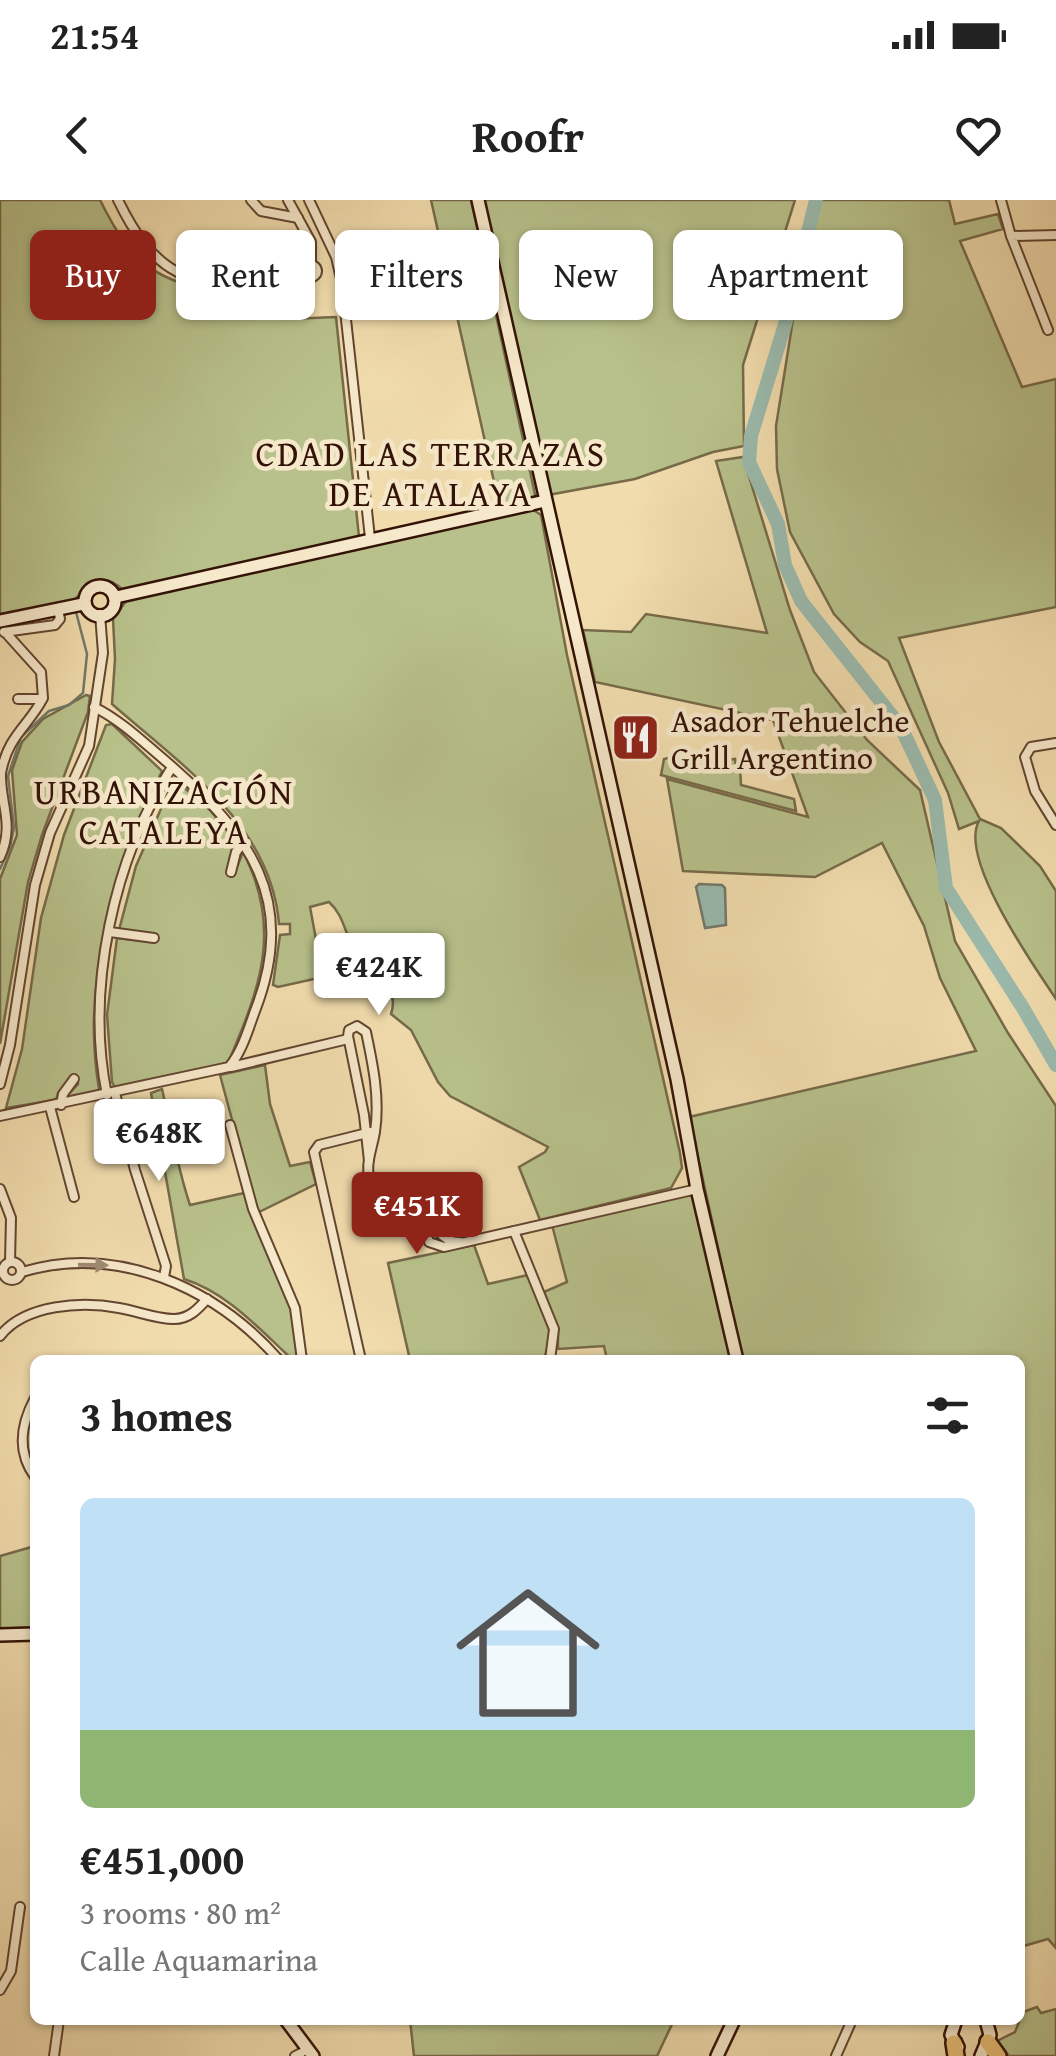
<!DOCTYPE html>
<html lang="en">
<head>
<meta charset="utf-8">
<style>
	:root { --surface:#fff; --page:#f6f6f6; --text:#222; --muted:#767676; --accent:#8f2418 }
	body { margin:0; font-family:"Gentium Book Plus",serif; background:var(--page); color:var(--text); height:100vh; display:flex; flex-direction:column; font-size:38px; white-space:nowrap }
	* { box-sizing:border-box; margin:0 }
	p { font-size:32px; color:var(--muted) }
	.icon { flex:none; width:55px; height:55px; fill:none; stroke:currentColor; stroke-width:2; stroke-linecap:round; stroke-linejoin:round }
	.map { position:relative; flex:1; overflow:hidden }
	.details { position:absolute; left:30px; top:1155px; width:995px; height:670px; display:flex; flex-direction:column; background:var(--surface); border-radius:15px; box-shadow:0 2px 8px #0004 }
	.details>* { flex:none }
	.top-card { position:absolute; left:30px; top:30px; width:998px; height:90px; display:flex; gap:20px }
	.price { position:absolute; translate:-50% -85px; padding:0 22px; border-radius:10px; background:#fff; color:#222; font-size:32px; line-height:65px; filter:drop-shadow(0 2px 5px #0008) }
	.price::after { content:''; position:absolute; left:50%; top:60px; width:30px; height:22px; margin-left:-15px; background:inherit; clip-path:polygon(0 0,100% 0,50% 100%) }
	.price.current { background:var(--accent); color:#fff }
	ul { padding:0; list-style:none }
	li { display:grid; align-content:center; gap:20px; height:530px; padding:0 50px }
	li span { display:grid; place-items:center; height:310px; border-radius:15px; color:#555 }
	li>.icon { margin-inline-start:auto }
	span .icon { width:180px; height:180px; fill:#fffc; stroke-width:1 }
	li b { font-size:42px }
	h2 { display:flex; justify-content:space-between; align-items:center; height:120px; padding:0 50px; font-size:42px }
	.tag { padding:0 35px; border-radius:15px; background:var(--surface); box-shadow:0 2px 8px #0004; font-size:35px; line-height:90px }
	.tag.current { background:var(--accent); color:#fff }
	.status { display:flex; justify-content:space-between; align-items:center; height:70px; padding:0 50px; background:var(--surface); direction:ltr }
	.status svg { height:28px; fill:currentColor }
	header { display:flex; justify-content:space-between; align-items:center; height:130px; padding:0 50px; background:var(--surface); font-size:45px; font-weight:700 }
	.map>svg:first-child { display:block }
</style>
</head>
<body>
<div class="status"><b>21:54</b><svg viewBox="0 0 49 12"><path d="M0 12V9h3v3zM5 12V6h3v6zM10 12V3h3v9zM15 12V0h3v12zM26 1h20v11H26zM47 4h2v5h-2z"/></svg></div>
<header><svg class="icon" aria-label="back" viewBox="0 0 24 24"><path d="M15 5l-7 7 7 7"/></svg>Roofr<svg class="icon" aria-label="heart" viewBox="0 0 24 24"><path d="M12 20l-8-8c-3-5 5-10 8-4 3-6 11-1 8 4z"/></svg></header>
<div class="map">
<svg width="1056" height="1856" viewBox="0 0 1056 1856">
	<rect width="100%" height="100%" fill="#f1dcad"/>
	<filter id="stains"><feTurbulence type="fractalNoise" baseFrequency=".002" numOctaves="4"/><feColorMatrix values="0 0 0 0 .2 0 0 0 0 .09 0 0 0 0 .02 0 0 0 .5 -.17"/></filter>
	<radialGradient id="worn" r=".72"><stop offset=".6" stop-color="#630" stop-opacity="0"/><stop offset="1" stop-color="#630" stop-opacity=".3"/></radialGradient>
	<!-- green -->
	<g fill="#b8c18b" stroke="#766a49" stroke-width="2.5">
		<path d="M0,0H100C138,77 161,78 238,100C250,103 261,112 273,115C292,121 316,117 336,117L359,337L123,390C99,367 88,387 71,403L0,419Z"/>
		<path d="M431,0H471L536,299L501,308L499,304Z"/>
		<path d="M483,0H795L743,165L744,246L713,252L635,279L548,295Z"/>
		<path d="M819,0H949L955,24L998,14L1003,29L960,41L1022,187L1056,179V407L899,438L939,542L980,619L1001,628L1040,666L1056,691V799C1034,766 958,658 979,621L959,629L948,593L888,461L860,442L834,414L790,332L777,269L776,226L796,101Z"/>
		<path d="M743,257L790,410L814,472L867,540L920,590L955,741L1008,833L1056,906V1748L1048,1739L1020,1747V1160H743L689,917L976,851L940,778L924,726L882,643L815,677L683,671L667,579L808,617L773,520L595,482L583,430L631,432L646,414L767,433L716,261Z"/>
		<path d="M532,309L541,315L567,455L680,953L682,968L671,988L540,1020L519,967L545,952L548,947L450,896L438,882L411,830L391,814C398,794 385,778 374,762L364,763C344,741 347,718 329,702L310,707L323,777L278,787L273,785L280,735L290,734V724H279C271,624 181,565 112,504L115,459L113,419L129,397Z"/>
		<path d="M86,495L90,496L88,512L42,635L28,682L0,844V679L17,635L12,570L22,542L43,519Z"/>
		<path d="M112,524L162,571C116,672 80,777 99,889L97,893L65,898L78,884L77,878L58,893L56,900L6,908L22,849L41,718L64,635L106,525Z"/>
		<path d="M685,554L717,561L735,559L736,567H740L741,585L794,599L796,611L661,575L664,559Z"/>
		<path d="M174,579L210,610L238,644L227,673L235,672L243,652C283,729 260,788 228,863L116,889L112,882L107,815L117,738L150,742L156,735L119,730L136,666Z"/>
		<path d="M265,865L270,904L290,966L310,962L316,984L257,1013L220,875Z"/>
		<path d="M162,889C171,928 177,967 190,1005L244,993L290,1104L298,1160H293C259,1129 228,1093 184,1079L151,893Z"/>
		<path d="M689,994L695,998L732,1160H607L604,1146L558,1149V1131L544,1092L567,1082L552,1025Z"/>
		<path d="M474,1045L488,1084L528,1075L551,1134L544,1160H410L388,1063Z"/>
		<path d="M35,1346V1427L0,1429V1356Z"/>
		<path d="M1037,1807L1041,1813L1056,1809V1856H1009L997,1841L1015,1832L1023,1812Z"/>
		<path d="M410,1820H674L657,1856H414Z"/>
	</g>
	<!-- water -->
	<path fill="#9bbbae" stroke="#72786b" stroke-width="2.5" d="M699,684L722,685L725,688L726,725L705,728L696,687Z"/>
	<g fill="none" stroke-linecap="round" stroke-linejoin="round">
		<!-- stream -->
		<path stroke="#72786b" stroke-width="2.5" d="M0,669L10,647L14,628L8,576L21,537L49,511L69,505L83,493L87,454L76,412"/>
		<!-- river -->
		<path stroke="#9bbbae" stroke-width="14" d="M816,0L786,121L751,236L749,262L778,324L785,365L801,401L901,527L935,600L946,688L1023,808L1056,865"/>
		<defs>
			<g id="street">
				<path d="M118,0C151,68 180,83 253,91L257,90L261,76L267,74H306"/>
				<path d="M251,0L261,11L298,18"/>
				<path d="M288,0L311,42V65"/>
				<path d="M309,0L336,57L342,83L370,338"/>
				<path d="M1001,0L1011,36"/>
				<circle cx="311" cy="71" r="6"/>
				<path d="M1048,130L1011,36L1056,35"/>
				<path d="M4,432L55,425L60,419L58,409"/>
				<path d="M18,499H42"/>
				<path d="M1056,543L1031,547L1025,557L1035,591L1056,625"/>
				<path d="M0,657C15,624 0,604 1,573C8,535 28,527 43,498L41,472L5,432"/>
				<path d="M231,672L236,652L244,642"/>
				<path d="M110,732L154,738"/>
				<path d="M231,867L348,839"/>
				<path d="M0,884L10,845L35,685L50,633L89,546L103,453L100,414"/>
				<path d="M115,893L135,970L166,1066L164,1077"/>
				<path d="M107,895C85,788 114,658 172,567"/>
				<path d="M61,905L63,894L74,879"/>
				<path d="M50,907L74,997"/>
				<path d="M0,916L229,867C242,852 248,830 255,811C299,699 249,634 168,563C144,543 122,521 94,507"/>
				<path d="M230,925L253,1009L295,1108L302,1160"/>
				<path d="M369,961L364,915L348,836L349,830L357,826L366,832C373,865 380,898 375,932C373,947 362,970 373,985C384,998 409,997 421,1009C435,1022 438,1042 460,1042"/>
				<path d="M0,989L11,1018L10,1062"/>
				<path d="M419,1009L429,1042L444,1047L697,989"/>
				<path d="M514,1031L554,1129L550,1160"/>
				<circle cx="12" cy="1071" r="9"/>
				<path d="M22,1072C118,1043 216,1088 279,1160"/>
				<path d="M0,1136C25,1104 82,1101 119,1108C137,1111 156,1119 174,1119C189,1119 198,1109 207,1099"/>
				<path d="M361,1160L314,952L319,945L371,932"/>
				<path d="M35,1198C21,1224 16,1251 35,1277"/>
				<path d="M0,1790L11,1771L20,1707"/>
				<path d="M54,1856L59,1820"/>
				<path d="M295,1856L301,1853"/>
				<path d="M836,1856L852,1820"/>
			</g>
			<g id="secondary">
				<path d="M478,0L677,879L697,989L737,1160"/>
				<circle cx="100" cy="401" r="15"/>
				<path d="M116,397L545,301"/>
				<path d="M0,421L83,404"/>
				<path d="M0,1435L35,1434"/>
				<path d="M286,1820L313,1856"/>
				<path d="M956,1820L951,1835L958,1847"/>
				<path d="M717,1856L734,1820"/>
				<path d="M981,1856L990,1835L986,1820"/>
			</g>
			<g id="highway">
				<path d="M988,1842L998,1856"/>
				<path d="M954,1843L956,1856"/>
			</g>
		</defs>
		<!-- street casing -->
		<use href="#street" stroke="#634530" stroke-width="12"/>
		<!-- secondary casing -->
		<use href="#secondary" stroke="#341307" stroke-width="16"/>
		<!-- highway casing -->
		<use href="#highway" stroke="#341307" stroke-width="20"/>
		<!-- street -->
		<use href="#street" stroke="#f6e8ca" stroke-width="8"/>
		<!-- secondary -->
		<use href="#secondary" stroke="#f6e8ca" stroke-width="11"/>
		<!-- highway -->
		<use href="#highway" stroke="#e8be76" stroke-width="15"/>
	</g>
	<!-- one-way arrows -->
	<defs><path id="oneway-solid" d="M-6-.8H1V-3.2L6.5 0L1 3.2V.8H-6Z" transform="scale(2.5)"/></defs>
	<use fill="#9f8872" href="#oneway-solid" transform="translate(93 1065) rotate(1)"/>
	<!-- icons -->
	<defs>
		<symbol id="restaurant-square" viewBox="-11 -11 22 22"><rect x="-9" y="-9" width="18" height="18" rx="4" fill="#8f2418" stroke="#f6e8ca"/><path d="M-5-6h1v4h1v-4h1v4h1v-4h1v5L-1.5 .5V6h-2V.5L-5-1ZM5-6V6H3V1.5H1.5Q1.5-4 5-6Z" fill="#fff"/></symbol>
	</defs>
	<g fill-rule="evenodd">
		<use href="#restaurant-square" x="608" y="510" width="55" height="55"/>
	</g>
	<g text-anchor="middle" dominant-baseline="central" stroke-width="9" stroke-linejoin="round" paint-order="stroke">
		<!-- poi labels -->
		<g font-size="32" fill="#341307" stroke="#f6e8ca" text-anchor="start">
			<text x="671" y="520">Asador Tehuelche<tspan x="671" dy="37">Grill Argentino</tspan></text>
		</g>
		<!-- neighbourhood labels -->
		<g font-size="35" letter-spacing="2.5" fill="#341307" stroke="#f6e8ca">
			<text x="431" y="253">CDAD LAS TERRAZAS<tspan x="431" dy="40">DE ATALAYA</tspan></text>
			<text x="164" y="591">URBANIZACIÓN<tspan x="164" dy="40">CATALEYA</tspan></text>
		</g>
	</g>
	<rect width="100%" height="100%" filter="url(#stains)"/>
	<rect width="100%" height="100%" fill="url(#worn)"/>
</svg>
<b class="price" style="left:379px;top:818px">€424K</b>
<b class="price" style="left:159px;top:984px">€648K</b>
<b class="price current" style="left:417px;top:1057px">€451K</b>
<div class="top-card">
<a class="tag current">Buy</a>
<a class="tag">Rent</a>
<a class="tag">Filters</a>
<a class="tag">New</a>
<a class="tag">Apartment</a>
</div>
<section class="details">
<h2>3 homes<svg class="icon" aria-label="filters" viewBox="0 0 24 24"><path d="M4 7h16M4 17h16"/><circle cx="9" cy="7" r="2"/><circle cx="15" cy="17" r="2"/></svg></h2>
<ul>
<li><span style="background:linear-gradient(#bfe0f5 75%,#8fb573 0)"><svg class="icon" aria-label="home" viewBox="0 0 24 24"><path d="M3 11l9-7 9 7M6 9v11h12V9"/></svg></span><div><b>€451,000</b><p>3 rooms · 80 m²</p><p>Calle Aquamarina</p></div></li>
</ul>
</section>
</div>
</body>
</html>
